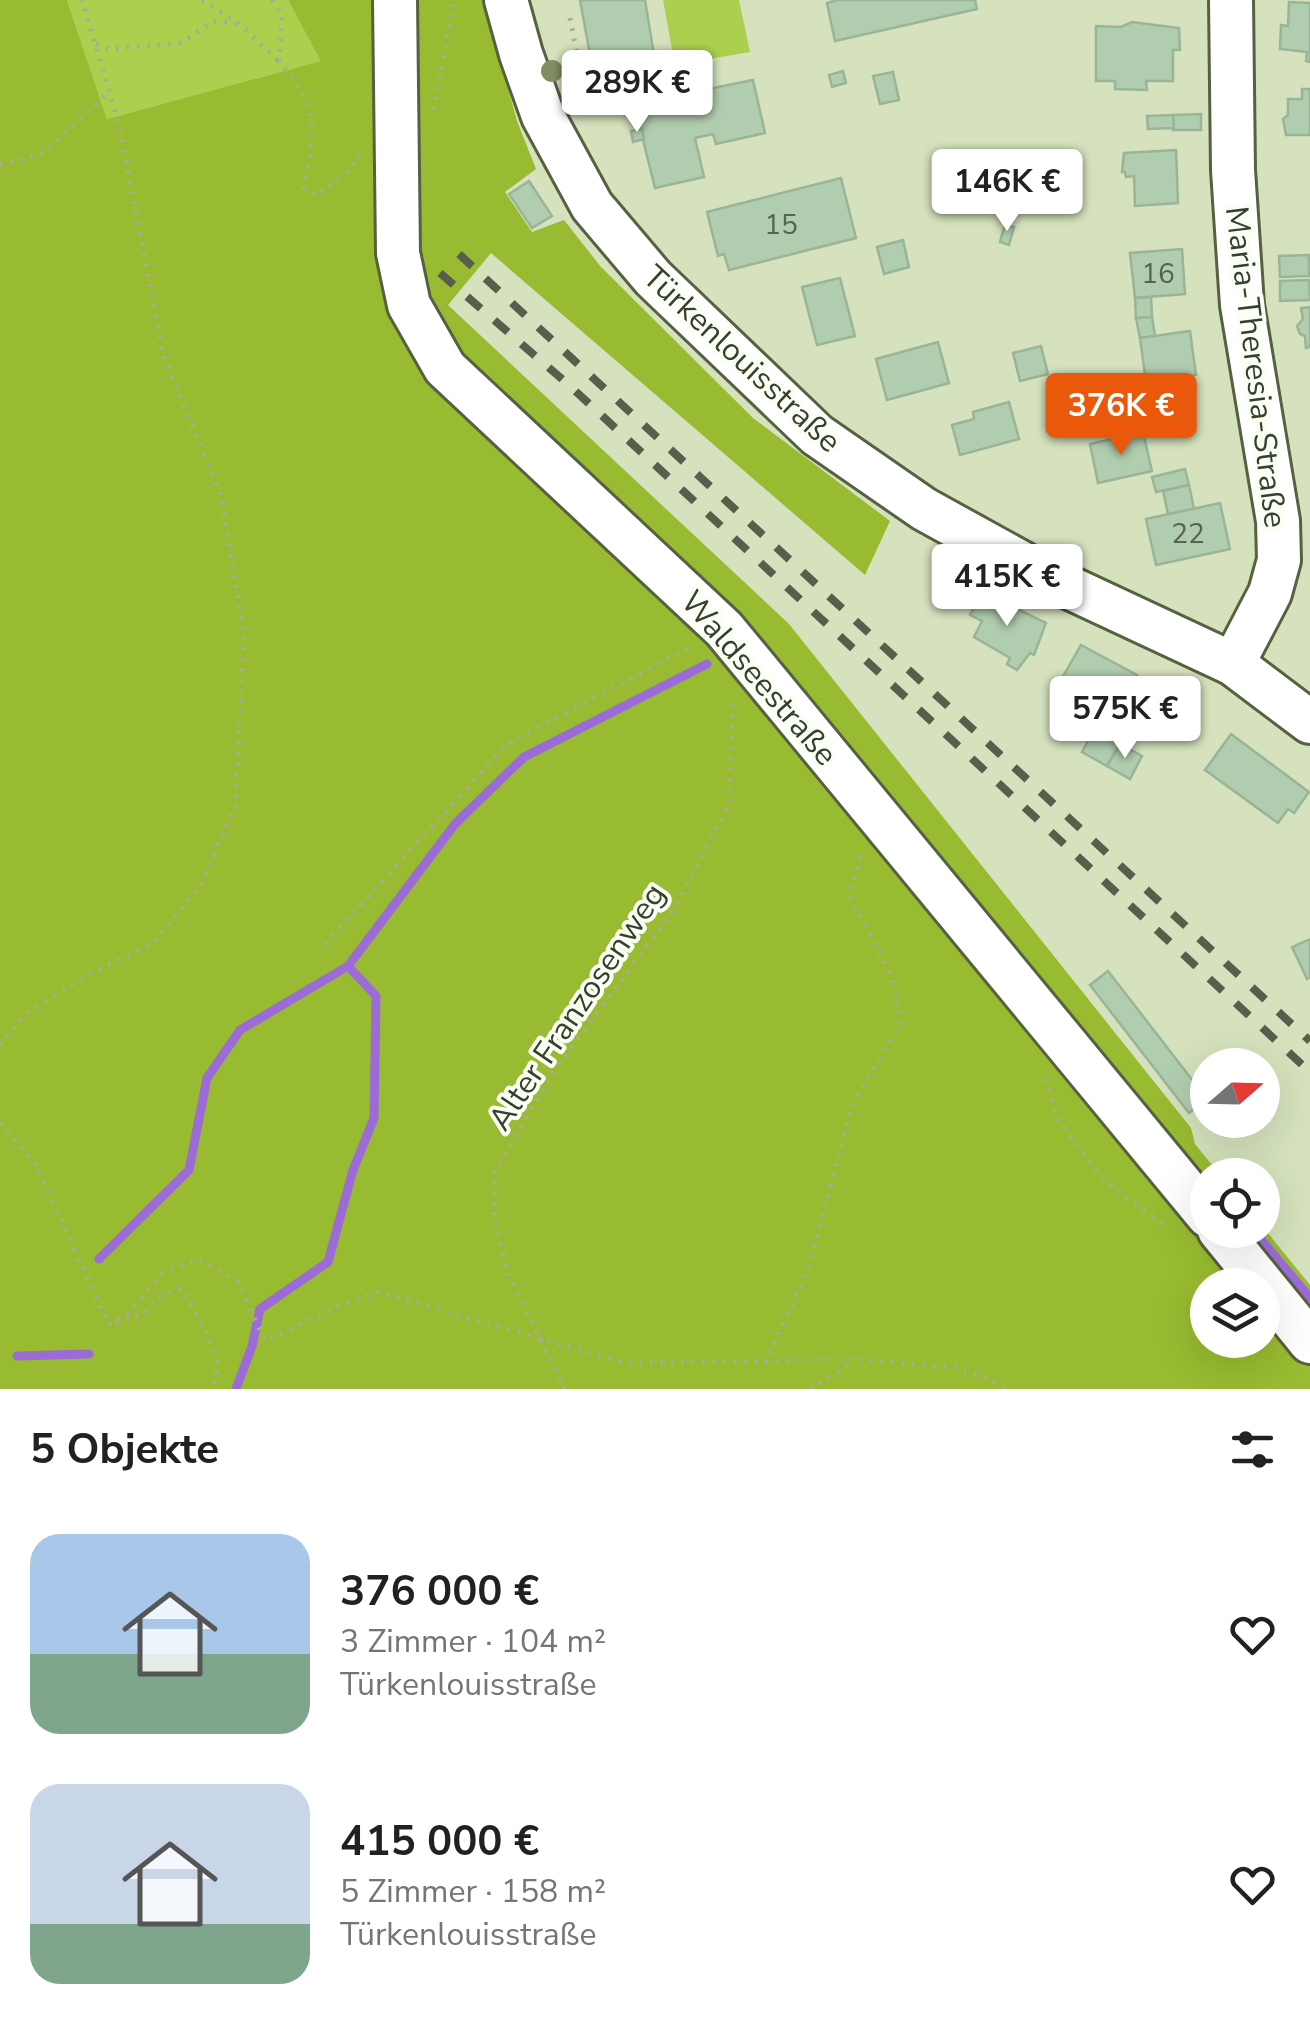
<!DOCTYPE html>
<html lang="de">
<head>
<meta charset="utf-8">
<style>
	:root { --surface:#fff; --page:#f2f2f2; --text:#202124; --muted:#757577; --accent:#ea580c }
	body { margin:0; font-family:"Nunito Sans",sans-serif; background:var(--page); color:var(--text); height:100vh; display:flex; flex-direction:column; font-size:38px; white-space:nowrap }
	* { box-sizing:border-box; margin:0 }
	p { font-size:32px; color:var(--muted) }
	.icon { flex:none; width:55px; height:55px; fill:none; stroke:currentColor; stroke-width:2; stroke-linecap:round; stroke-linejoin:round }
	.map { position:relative; height:1389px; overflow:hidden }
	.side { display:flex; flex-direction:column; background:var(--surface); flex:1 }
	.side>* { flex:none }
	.needle { width:65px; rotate:70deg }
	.tools { position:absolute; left:1190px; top:1048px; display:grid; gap:20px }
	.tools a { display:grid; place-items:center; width:90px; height:90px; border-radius:50%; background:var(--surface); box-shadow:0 10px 40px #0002; font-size:50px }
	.price { position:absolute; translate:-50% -85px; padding:0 22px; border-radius:10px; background:#fff; color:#222; font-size:32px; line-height:65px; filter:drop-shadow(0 2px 5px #0008) }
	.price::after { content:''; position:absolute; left:50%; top:60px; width:30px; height:22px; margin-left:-15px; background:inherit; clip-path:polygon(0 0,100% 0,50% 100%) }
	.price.active { background:var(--accent); color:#fff }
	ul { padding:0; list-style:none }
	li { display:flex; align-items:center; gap:30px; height:250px; padding:0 30px }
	li span { display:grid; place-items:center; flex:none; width:280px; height:200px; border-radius:30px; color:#555 }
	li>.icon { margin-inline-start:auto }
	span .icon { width:120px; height:120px; fill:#fffc; stroke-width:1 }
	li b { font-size:42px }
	h2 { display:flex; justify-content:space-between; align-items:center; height:120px; padding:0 30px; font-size:42px }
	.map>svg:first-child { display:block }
</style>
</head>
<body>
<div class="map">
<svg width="1310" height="1389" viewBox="0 0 1310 1389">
	<rect width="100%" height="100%" fill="#d5e2bd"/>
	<!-- green -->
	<g fill="#acd04e">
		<path d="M67,0H288L322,61L107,119Z"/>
		<path d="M663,0H739L750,52L675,65Z"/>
	</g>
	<!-- forest -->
	<path fill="#98bb31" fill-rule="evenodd" d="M0,0H67L107,119L321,61L288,0H484L517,121L536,169L505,192L532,232L564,220L601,267L753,418L890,521L865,575L491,253L448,305L789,624L1191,1128L1195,1144L1220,1175H1208V1230H1262L1263,1227L1310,1285V1389H0ZM1208,1285H1262V1340H1208Z"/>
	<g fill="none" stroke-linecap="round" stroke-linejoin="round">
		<!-- stream -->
		<g stroke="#9d6bd8" stroke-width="9">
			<path d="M1253,1230L1310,1298"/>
			<path d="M99,1259L189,1170L207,1078L240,1030L348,966L455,824L524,757L707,664"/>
			<path d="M17,1356L89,1354"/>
			<path d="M236,1389L252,1346L260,1309L328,1262L353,1170L374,1118L376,996L348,966"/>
		</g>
	</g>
	<!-- building -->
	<g fill="#b1cdaf" stroke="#99b497" stroke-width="2.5">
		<path d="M580,0H645L655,61L593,71Z"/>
		<path d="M837,0H975L977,9L835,41L827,3Z"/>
		<path d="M1289,2L1310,3V62L1306,61L1307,52L1280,49L1281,25L1288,26Z"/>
		<path d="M1132,22L1179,28L1180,50H1173V81H1146L1147,90L1115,89V81H1096V26L1121,27Z"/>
		<path d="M843,71L846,83L832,87L829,75Z"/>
		<path d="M893,72L899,100L880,104L873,76Z"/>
		<path d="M753,80L765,133L716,144L713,134L695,138L704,177L655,188L634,104Z"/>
		<path d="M1302,89H1310V135H1286L1283,119L1288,115V99H1302Z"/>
		<path d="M1201,114V130H1173V115Z"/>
		<path d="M1173,115L1174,128L1148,129L1147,116Z"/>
		<path d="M642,129L644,139L633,142L631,131Z"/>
		<path d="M1176,150L1178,203L1135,206L1134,176L1126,177L1125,172H1122L1124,153Z"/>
		<path d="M841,178L856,238L729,270L724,254L718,256L707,212Z"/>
		<path d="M529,181L552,216L532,228L509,194Z"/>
		<path d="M1005,224L1014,227L1009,245L1000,242Z"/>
		<path d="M903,240L909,267L884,274L877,247Z"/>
		<path d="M1182,249L1185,294L1135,298L1130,253Z"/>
		<path d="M1309,255V276L1280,277L1279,256Z"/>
		<path d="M840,278L855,336L817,345L802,287Z"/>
		<path d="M1309,280L1310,300L1280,301V281Z"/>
		<path d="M1151,297L1152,317L1136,318L1135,298Z"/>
		<path d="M1310,307V347L1306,348L1305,336L1300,334L1297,326L1303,319L1301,308Z"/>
		<path d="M1152,317L1155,336L1140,338L1136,318Z"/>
		<path d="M1190,331L1196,375L1146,382L1140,338Z"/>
		<path d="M938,342L949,383L887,400L876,359Z"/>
		<path d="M1041,346L1048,374L1020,381L1013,353Z"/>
		<path d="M1009,402L1019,439L960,455L952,425L974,419L973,412Z"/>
		<path d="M1103,412L1106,426L1077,432L1074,418Z"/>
		<path d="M1143,432L1152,471L1098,483L1090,444Z"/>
		<path d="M1185,469L1189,485L1156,492L1152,477Z"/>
		<path d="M1189,485L1194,509L1168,514L1163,491Z"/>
		<path d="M1220,503L1230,549L1156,565L1146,519Z"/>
		<path d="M982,592L1046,623L1034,655L1030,653L1017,670L1007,664L1010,658L974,637L982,621L970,615Z"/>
		<path d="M1081,645L1137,675L1128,690L1132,692L1113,718L1085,702L1079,713L1055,699L1061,689L1057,687Z"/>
		<path d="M1094,730L1120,744L1107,766L1082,752Z"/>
		<path d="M1231,734L1309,792L1294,813L1288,809L1278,823L1205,770Z"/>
		<path d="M1120,744L1142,756L1130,779L1107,766Z"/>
		<path d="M1310,939V977L1307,979L1292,947Z"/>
		<path d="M1108,971L1207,1099L1189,1113L1090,985Z"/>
	</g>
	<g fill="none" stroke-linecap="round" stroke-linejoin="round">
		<defs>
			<g id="minor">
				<path d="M395,0L398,253L409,305L445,368L724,629L1208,1216"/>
				<path d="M506,0L521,54L543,116L592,206L653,278L817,435L924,509L1051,579L1233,664L1310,722"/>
				<path d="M1231,0L1233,170L1242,305L1278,521L1279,560L1270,593L1233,664"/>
				<path d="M1219,1230L1310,1342"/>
			</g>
		</defs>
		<!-- minor casing -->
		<use href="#minor" stroke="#566141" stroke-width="48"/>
		<!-- path -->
		<g stroke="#a4af91" stroke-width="5" stroke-dasharray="2.5 8" stroke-linecap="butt">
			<path d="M202,0L240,24L279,62"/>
			<path d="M272,0L282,14L279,62C321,108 315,130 304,187L318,195L346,173L360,154"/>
			<path d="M570,18L582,80L641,69"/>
			<path d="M96,44L108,49L181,43L213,21L240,24"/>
			<path d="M434,110L454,0"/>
			<path d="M0,165L43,153L110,91"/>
			<path d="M325,944L507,744L690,647"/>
			<path d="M0,1045L23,1016L92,972L153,944L201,884L235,806L244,636L221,495L164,357L120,128L82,0"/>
			<path d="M1045,1079L1057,1118L1104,1181L1168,1228"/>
			<path d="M0,1123L34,1161L109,1325"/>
			<path d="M116,1323L145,1313L157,1297L181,1288L203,1326L218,1363L213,1389"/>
			<path d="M109,1325L130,1311L162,1273L197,1259L237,1280L265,1341L341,1305L377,1292L627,1363L855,1359L957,1368L992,1380L1006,1389"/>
			<path d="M765,1363L808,1270L852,1106L901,1023L892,976L849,894L862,854"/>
			<path d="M565,1389L510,1277L494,1220L495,1171L553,1073L674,909L729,805L733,696"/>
			<path d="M810,1389L853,1361"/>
		</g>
		<!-- minor -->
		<use href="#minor" stroke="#fff" stroke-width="42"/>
		<!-- rail -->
		<g stroke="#585e4b" stroke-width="8" stroke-dasharray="18 18" stroke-linecap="butt">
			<path d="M459,254L1310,1041"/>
			<path d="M440,273L571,387L1310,1072"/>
		</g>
	</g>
	<!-- trees -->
	<circle fill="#808e61" cx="552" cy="71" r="11"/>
	<g text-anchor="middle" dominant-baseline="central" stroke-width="8" stroke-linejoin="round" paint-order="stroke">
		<!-- number labels -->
		<g font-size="28" fill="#57624f">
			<text x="781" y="225">15</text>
			<text x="1158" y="274">16</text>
			<text x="1188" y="534">22</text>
		</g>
		<!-- street labels -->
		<g font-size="32" fill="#393e2f" stroke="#fafff3">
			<text transform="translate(742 359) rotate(43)">Türkenlouisstraße</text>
			<text transform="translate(1256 367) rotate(83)">Maria-Theresia-Straße</text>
			<text transform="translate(759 678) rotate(49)">Waldseestraße</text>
			<text transform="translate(577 1007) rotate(-56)">Alter Franzosenweg</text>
		</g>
	</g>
</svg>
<div class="tools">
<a><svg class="needle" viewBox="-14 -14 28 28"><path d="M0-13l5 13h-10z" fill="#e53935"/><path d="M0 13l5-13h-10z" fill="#757577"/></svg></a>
<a><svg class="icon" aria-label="locate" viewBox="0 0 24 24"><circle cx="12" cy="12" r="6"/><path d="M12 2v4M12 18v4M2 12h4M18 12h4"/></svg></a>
<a><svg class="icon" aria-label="layers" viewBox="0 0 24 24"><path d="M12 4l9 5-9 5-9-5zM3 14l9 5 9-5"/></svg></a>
</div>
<b class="price" style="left:637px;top:135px">289K €</b>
<b class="price" style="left:1007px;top:234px">146K €</b>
<b class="price active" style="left:1121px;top:458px">376K €</b>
<b class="price" style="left:1007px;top:629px">415K €</b>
<b class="price" style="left:1125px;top:761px">575K €</b>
</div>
<section class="side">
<h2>5 Objekte<svg class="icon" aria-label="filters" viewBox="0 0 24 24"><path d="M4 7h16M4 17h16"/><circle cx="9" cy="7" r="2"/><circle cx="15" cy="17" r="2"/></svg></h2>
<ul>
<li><span style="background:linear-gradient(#a9c7e8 60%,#7fa58c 0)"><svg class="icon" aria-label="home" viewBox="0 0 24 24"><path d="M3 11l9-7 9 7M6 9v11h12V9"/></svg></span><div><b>376 000 €</b><p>3 Zimmer · 104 m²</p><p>Türkenlouisstraße</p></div><svg class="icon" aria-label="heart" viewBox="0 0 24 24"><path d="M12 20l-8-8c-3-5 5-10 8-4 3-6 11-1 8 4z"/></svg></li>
<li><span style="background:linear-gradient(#c9d6e8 70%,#7fa58c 0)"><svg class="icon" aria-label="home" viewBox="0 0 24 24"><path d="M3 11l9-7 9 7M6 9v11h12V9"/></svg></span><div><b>415 000 €</b><p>5 Zimmer · 158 m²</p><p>Türkenlouisstraße</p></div><svg class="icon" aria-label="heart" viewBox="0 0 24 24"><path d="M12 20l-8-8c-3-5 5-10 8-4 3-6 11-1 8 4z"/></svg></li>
</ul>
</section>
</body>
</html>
